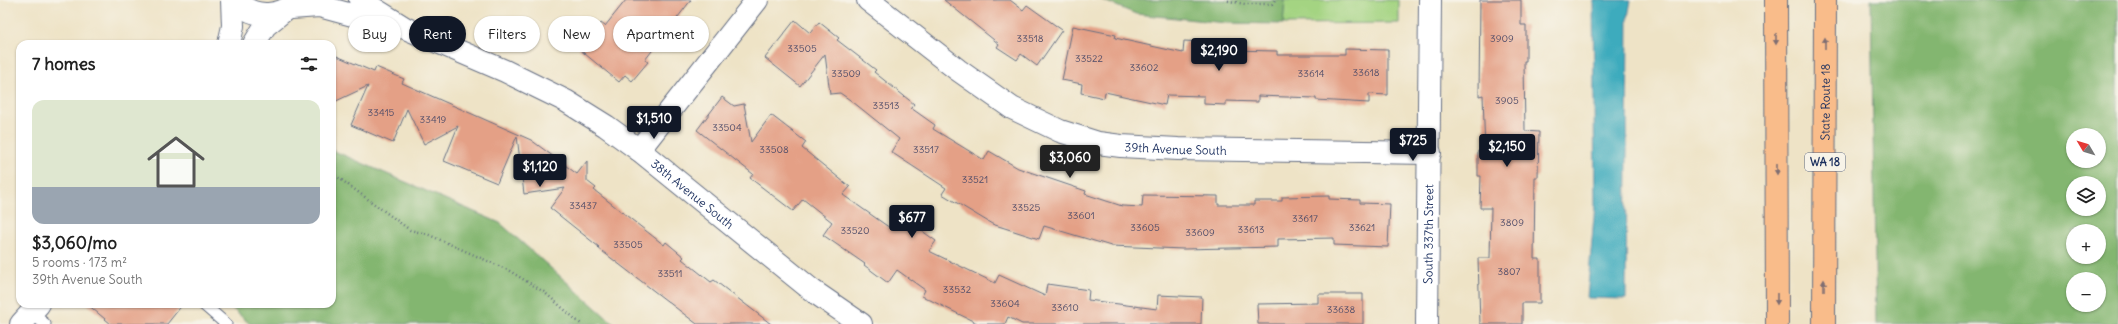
<!DOCTYPE html>
<html lang="en">
<head>
<meta charset="utf-8">
<style>
	:root { --surface:#fff; --page:#f6f6f6; --text:#222; --muted:#767676; --accent:#111827 }
	body { margin:0; font-family:Delius,sans-serif; background:var(--page); color:var(--text); height:100vh; display:flex; flex-direction:column; font-size:15px; white-space:nowrap }
	* { box-sizing:border-box; margin:0 }
	p { font-size:13px; color:var(--muted) }
	.icon { flex:none; width:22px; height:22px; fill:none; stroke:currentColor; stroke-width:2; stroke-linecap:round; stroke-linejoin:round }
	.map { position:relative; flex:1; overflow:hidden }
	.drawer { position:absolute; left:16px; top:40px; width:320px; height:268px; display:flex; flex-direction:column; background:var(--surface); border-radius:12px; box-shadow:0 1px 3px #0004 }
	.drawer>* { flex:none }
	.banner { position:absolute; left:348px; top:16px; width:380px; height:36px; display:flex; gap:8px }
	.needle { width:26px; rotate:308deg }
	.tools { position:absolute; left:2066px; top:128px; display:grid; gap:8px }
	.tools a { display:grid; place-items:center; width:40px; height:40px; border-radius:50%; background:var(--surface); box-shadow:0 1px 3px #0004; font-size:20px }
	.price { position:absolute; translate:-50% -34px; padding:0 9px; border-radius:4px; background:var(--accent); color:#fff; font-size:13px; line-height:26px; filter:drop-shadow(0 1px 2px #0008) }
	.price::after { content:''; position:absolute; left:50%; top:24px; width:12px; height:9px; margin-left:-6px; background:inherit; clip-path:polygon(0 0,100% 0,50% 100%) }
	.price.selected { background:#222; color:#fff }
	ul { padding:0; list-style:none }
	li { display:grid; align-content:center; gap:8px; height:212px; padding:0 16px }
	li span { display:grid; place-items:center; height:124px; border-radius:12px; color:#555 }
	li>.icon { margin-inline-start:auto }
	span .icon { width:72px; height:72px; fill:#fffc; stroke-width:1 }
	li b { font-size:17px }
	h2 { display:flex; justify-content:space-between; align-items:center; height:48px; padding:0 16px; font-size:17px }
	.tag { padding:0 14px; border-radius:18px; background:var(--surface); box-shadow:0 1px 3px #0004; font-size:14px; line-height:36px }
	.tag.selected { background:var(--accent); color:#fff }
	.map>svg:first-child { display:block }
</style>
</head>
<body>
<div class="map">
<svg width="2118" height="324" viewBox="0 0 2118 324">
	<rect width="100%" height="100%" fill="#f7f3e8"/>
	<filter id="ink" filterUnits="userSpaceOnUse"><feTurbulence type="fractalNoise" baseFrequency=".025" numOctaves="2"/><feDisplacementMap in="SourceGraphic" scale="8" xChannelSelector="R" yChannelSelector="G"/><feConvolveMatrix kernelMatrix="1 2 1 2 8 2 1 2 1" color-interpolation-filters="sRGB"/></filter>
	<filter id="wash" filterUnits="userSpaceOnUse"><feTurbulence type="fractalNoise" baseFrequency=".012" numOctaves="4" result="noise"/><feDisplacementMap in="SourceGraphic" scale="16" xChannelSelector="R" yChannelSelector="G"/><feGaussianBlur stdDeviation="0.9" result="paint"/><feColorMatrix in="noise" values="0 0 0 0 0 0 0 0 0 0 0 0 0 0 0 0 0 1.4 0 .05"/><feComposite in="paint" operator="in"/></filter>
	<g filter="url(#wash)">
		<rect width="100%" height="100%" fill="#eee3c6"/>
		<!-- green -->
		<path fill="#a4d482" stroke="#608270" d="M1285,0H1399V23L1283,24Z"/>
		<!-- forest -->
		<g fill="#83b670" stroke="#4f7267" fill-rule="evenodd">
			<path d="M1102,0H1285L1283,24L1226,23L1136,14Z"/>
			<path d="M1871,0H2118V324H1876ZM2073,135H2099V161H2073ZM2073,183H2099V209H2073ZM2073,231H2099V257H2073ZM2073,279H2099V305H2073Z"/>
			<path d="M332,150L500,223L614,324H250L227,304H332Z"/>
		</g>
		<!-- water -->
		<path fill="#3eabbd" stroke="#2c6d8e" d="M1593,0H1631L1628,17L1626,299L1587,298L1595,204Z"/>
		<g id="blocks">
			<!-- building -->
			<g fill="#e4a086">
				<path d="M626,0H691L645,60L648,62L632,81L625,75L619,82L579,49L601,23L605,26Z"/>
				<path d="M944,0H1010L1023,10L1027,5L1062,30L1037,66L1021,54L1017,60L997,47L999,44Z"/>
				<path d="M1480,0H1521V25H1526V61H1524L1525,131L1539,132L1538,177H1535L1534,259H1540V303H1522V324H1480L1478,258H1490L1491,208H1480L1481,176H1478V151L1485,152L1483,95L1479,96Z"/>
				<path d="M795,20L810,33L819,22L839,38L837,40L876,70L874,72L914,104L911,108L935,125L933,129L984,160L989,151L1018,168L1086,191L1085,194L1122,206L1142,207L1143,195L1218,196V205H1254V201H1282V197L1329,196V199L1360,200V203L1390,204L1388,247L1334,245V238L1278,239V247L1183,249L1111,246L1044,226L1039,239L992,224L942,194L946,188L891,152L899,139L853,102L840,93L830,94L825,54L800,86L765,58Z"/>
				<path d="M1073,26L1116,35L1115,38L1183,53L1184,41L1228,43V50L1277,51V55H1345V49L1388,50V95L1369,94V103L1316,100V98L1258,96V102L1226,101V105L1204,104V96L1167,95L1165,105L1105,92L1104,98L1081,93L1082,84L1062,80Z"/>
				<path d="M332,54L374,72L376,67L404,79L402,83L531,140L577,174L587,161V181L596,188L594,190L664,245L666,242L684,257L682,259L711,282L714,280L771,324H697L598,248L599,247L550,208L565,188L524,194L517,136L497,183L444,161L458,126L424,144L407,109L393,143L351,125L368,86L332,103Z"/>
				<path d="M722,97L734,106L744,104L751,142L771,115L806,142L802,148L850,187L843,195L890,228L900,215L936,241L929,251L995,283L999,275L1045,296L1047,284L1089,290L1088,300L1157,309L1158,295L1202,297L1201,324H1022L1008,317L1005,324H979L922,296L925,290L897,270L888,283L864,265L865,264L823,235L832,222L803,199L793,211L750,178L753,174L697,130Z"/>
				<path d="M1318,294H1363V324H1258L1257,304L1318,303Z"/>
				<path d="M87,304H183L167,324H111Z"/>
			</g>
		</g>
	</g>
	<g filter="url(#ink)">
		<use href="#blocks" fill-opacity="0" stroke="#656e82" stroke-width="1"/>
		<g fill="none" stroke-linecap="round" stroke-linejoin="round">
			<defs>
				<g id="service">
					<path d="M203,304L226,324"/>
					<path d="M31,313L45,324"/>
				</g>
				<g id="minor">
					<path id="s1" d="M360,0L405,28L505,71L566,101L606,126L639,150L813,291L861,324"/>
					<path id="s2" d="M868,0L958,70L1012,108L1060,131L1098,143L1121,146L1178,149L1430,153"/>
					<path d="M291,8L319,6L389,25"/>
					<path d="M639,150L757,0"/>
					<path id="s3" d="M1427,324L1430,0"/>
				</g>
				<g id="tertiary">
					<path d="M236,0C254,21 282,16 300,0"/>
					<path d="M229,44L233,26L232,0"/>
					<path d="M254,44L265,26L281,13"/>
					<path d="M21,324L39,304"/>
				</g>
				<g id="motorway">
					<path d="M1776,0L1777,324"/>
					<path id="s4" d="M1824,324L1825,0"/>
				</g>
			</defs>
			<!-- service casing -->
			<use href="#service" stroke="#656e82" stroke-width="13"/>
			<!-- minor casing -->
			<use href="#minor" stroke="#656e82" stroke-width="24"/>
			<!-- tertiary casing -->
			<use href="#tertiary" stroke="#656e82" stroke-width="24"/>
			<!-- motorway casing -->
			<use href="#motorway" stroke="#656e82" stroke-width="24"/>
			<!-- path -->
			<g stroke="#656e82" stroke-width="2.5" stroke-dasharray="1 3" stroke-linecap="butt">
				<path d="M1224,0L1245,4H1272L1275,0"/>
				<path d="M332,173L410,230L427,234L508,270L544,292L581,324"/>
			</g>
			<!-- service -->
			<use href="#service" stroke="#fff" stroke-width="11"/>
			<!-- minor -->
			<use href="#minor" stroke="#fff" stroke-width="22"/>
			<!-- tertiary -->
			<use href="#tertiary" stroke="#fff" stroke-width="22"/>
			<!-- motorway -->
			<use href="#motorway" stroke="#f9bc8a" stroke-width="22"/>
		</g>
		<!-- one-way arrows -->
		<defs><path id="oneway-solid" d="M-6-.8H1V-3.2L6.5 0L1 3.2V.8H-6Z"/></defs>
		<g fill="#7f6e72">
			<use href="#oneway-solid" transform="translate(1776 39) rotate(90)"/>
			<use href="#oneway-solid" transform="translate(1825 43) rotate(-90)"/>
			<use href="#oneway-solid" transform="translate(1777 169) rotate(90)"/>
			<use href="#oneway-solid" transform="translate(1824 285) rotate(-90)"/>
			<use href="#oneway-solid" transform="translate(1777 299) rotate(90)"/>
		</g>
	</g>
	<g text-anchor="middle" dominant-baseline="central" stroke-width="3" stroke-linejoin="round" paint-order="stroke">
		<!-- number labels -->
		<g font-size="10" fill="#4d4b68">
			<text x="1030" y="38">33518</text>
			<text x="1502" y="38">3909</text>
			<text x="802" y="48">33505</text>
			<text x="1089" y="58">33522</text>
			<text x="1144" y="67">33602</text>
			<text x="1366" y="72">33618</text>
			<text x="846" y="73">33509</text>
			<text x="1311" y="73">33614</text>
			<text x="1507" y="100">3905</text>
			<text x="886" y="105">33513</text>
			<text x="381" y="112">33415</text>
			<text x="433" y="119">33419</text>
			<text x="727" y="127">33504</text>
			<text x="774" y="149">33508</text>
			<text x="926" y="149">33517</text>
			<text x="975" y="179">33521</text>
			<text x="583" y="205">33437</text>
			<text x="1026" y="207">33525</text>
			<text x="1081" y="215">33601</text>
			<text x="1305" y="218">33617</text>
			<text x="1512" y="222">3809</text>
			<text x="1145" y="227">33605</text>
			<text x="1362" y="227">33621</text>
			<text x="1251" y="229">33613</text>
			<text x="855" y="230">33520</text>
			<text x="1200" y="232">33609</text>
			<text x="628" y="244">33505</text>
			<text x="1509" y="271">3807</text>
			<text x="670" y="273">33511</text>
			<text x="957" y="289">33532</text>
			<text x="1005" y="303">33604</text>
			<text x="1065" y="307">33610</text>
			<text x="1341" y="309">33638</text>
		</g>
		<!-- shield labels -->
		<rect fill="#f7f3e8" stroke="#5d6a87" stroke-width="1" x="1805" y="153" width="40" height="18" rx="3"/>
		<g font-size="11" font-weight="bold" fill="#1b2f5e">
			<text x="1825" y="162">WA 18</text>
		</g>
		<!-- street labels -->
		<g font-size="12" fill="#1b2f5e" stroke="#f7f3e8">
			<text stroke="none"><textPath href="#s4" startOffset="222">State Route 18</textPath></text>
			<text stroke="none"><textPath href="#s2" startOffset="351">39th Avenue South</textPath></text>
			<text stroke="none"><textPath href="#s1" startOffset="387">38th Avenue South</textPath></text>
			<text stroke="none"><textPath href="#s3" startOffset="90">South 337th Street</textPath></text>
		</g>
	</g>
</svg>
<div class="tools">
<a><svg class="needle" viewBox="-14 -14 28 28"><path d="M0-13l5 13h-10z" fill="#e53935"/><path d="M0 13l5-13h-10z" fill="#767676"/></svg></a>
<a><svg class="icon" aria-label="layers" viewBox="0 0 24 24"><path d="M12 4l9 5-9 5-9-5zM3 14l9 5 9-5"/></svg></a>
<a>+</a>
<a>−</a>
</div>
<b class="price" style="left:1219px;top:72px">$2,190</b>
<b class="price" style="left:654px;top:140px">$1,510</b>
<b class="price" style="left:1413px;top:162px">$725</b>
<b class="price" style="left:1507px;top:168px">$2,150</b>
<b class="price selected" style="left:1070px;top:179px">$3,060</b>
<b class="price" style="left:540px;top:188px">$1,120</b>
<b class="price" style="left:912px;top:239px">$677</b>
<div class="banner">
<a class="tag">Buy</a>
<a class="tag selected">Rent</a>
<a class="tag">Filters</a>
<a class="tag">New</a>
<a class="tag">Apartment</a>
</div>
<section class="drawer">
<h2>7 homes<svg class="icon" aria-label="filters" viewBox="0 0 24 24"><path d="M4 7h16M4 17h16"/><circle cx="9" cy="7" r="2"/><circle cx="15" cy="17" r="2"/></svg></h2>
<ul>
<li><span style="background:linear-gradient(#dfe7d0 70%,#9aa5b1 0)"><svg class="icon" aria-label="home" viewBox="0 0 24 24"><path d="M3 11l9-7 9 7M6 9v11h12V9"/></svg></span><div><b>$3,060/mo</b><p>5 rooms · 173 m²</p><p>39th Avenue South</p></div></li>
</ul>
</section>
</div>
</body>
</html>
